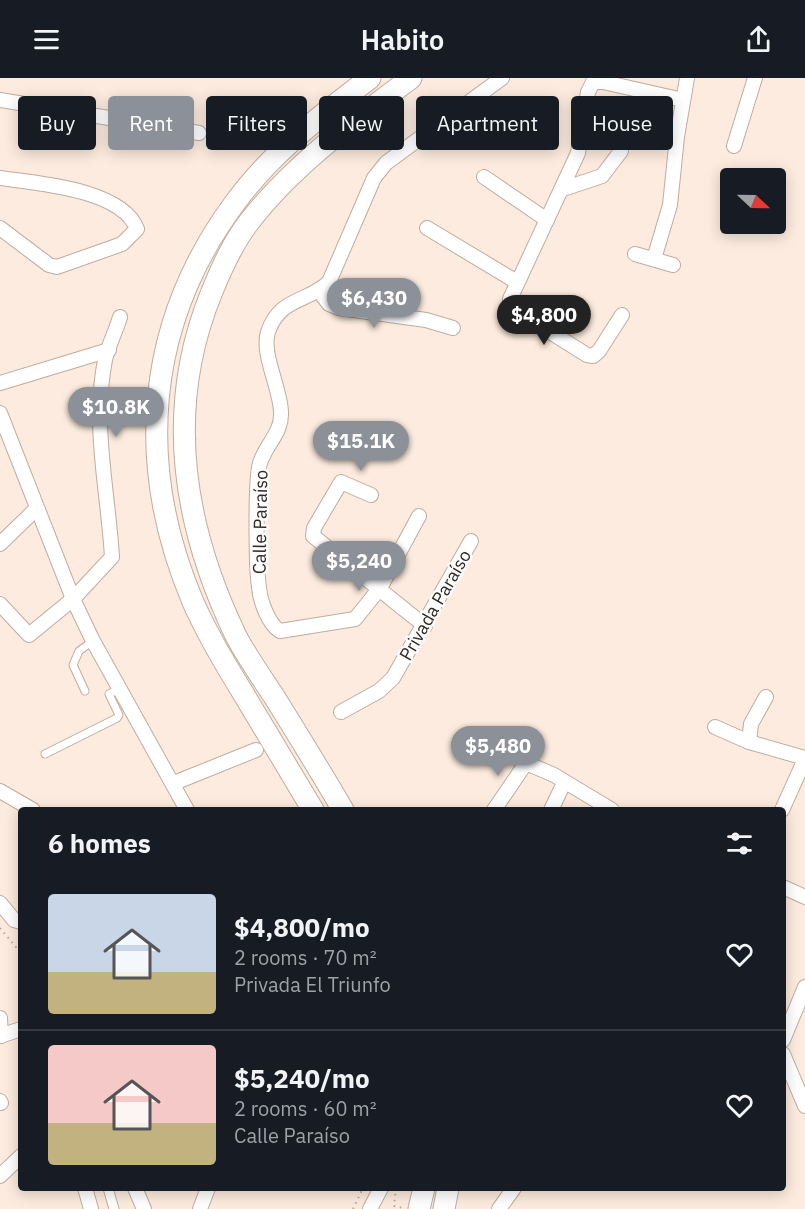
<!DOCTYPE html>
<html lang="en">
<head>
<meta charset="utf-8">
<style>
	:root { --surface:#171b24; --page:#20242c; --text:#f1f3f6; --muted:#9ea1a6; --line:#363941; --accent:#8c9099 }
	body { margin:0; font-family:"IBM Plex Sans",sans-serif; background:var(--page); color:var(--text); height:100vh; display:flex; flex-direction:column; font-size:22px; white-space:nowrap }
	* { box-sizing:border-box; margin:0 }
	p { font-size:20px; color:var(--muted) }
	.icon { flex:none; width:33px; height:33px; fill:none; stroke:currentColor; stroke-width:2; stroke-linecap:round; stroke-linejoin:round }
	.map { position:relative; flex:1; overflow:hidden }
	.details { position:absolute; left:18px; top:729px; width:768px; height:384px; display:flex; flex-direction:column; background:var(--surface); border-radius:6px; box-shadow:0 3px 15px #0003 }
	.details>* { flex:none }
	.guide { position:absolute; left:18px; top:18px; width:770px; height:54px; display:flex; gap:12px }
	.needle { width:39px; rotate:112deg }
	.fabs { position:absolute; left:720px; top:90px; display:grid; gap:12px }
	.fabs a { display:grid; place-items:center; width:66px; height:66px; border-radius:6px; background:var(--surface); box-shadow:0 3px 15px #0003; font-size:30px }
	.price { position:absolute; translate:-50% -51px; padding:0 14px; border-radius:21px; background:var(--accent); color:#fff; font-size:20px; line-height:39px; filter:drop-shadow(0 2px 3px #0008) }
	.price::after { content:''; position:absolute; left:50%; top:36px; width:18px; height:14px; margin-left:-9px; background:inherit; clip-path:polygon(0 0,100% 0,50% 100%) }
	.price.active { background:#222; color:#fff }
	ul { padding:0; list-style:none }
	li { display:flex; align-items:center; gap:18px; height:150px; padding:0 30px }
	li+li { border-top:2px solid var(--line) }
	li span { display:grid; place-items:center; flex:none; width:168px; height:120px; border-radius:6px; color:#555 }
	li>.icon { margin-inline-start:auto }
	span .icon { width:72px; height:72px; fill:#fffc; stroke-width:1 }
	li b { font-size:26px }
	h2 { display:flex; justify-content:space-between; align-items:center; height:72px; padding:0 30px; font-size:26px }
	.chip { padding:0 21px; border-radius:6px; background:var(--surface); box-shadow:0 3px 15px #0003; font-size:21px; line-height:54px }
	.chip.active { background:var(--accent); color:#fff }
	header { display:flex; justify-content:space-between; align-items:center; height:78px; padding:0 30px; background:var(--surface); font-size:27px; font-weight:600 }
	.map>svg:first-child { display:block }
</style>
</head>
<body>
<header><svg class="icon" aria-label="menu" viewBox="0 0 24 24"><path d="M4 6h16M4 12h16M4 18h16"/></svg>Habito<svg class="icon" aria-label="share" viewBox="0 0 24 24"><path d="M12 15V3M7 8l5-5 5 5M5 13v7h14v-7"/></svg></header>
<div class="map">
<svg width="805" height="1131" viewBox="0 0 805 1131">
	<rect width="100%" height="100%" fill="#fcebde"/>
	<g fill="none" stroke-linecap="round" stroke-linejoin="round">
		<defs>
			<g id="service">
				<path d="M85,613L73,587L79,573L93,563"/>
				<path d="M45,676L117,640L119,637L109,616L119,611"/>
			</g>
			<path id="pedestrian" d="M108,1110L114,1131"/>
			<g id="minor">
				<path d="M0,22L199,55"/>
				<path d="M734,68L755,0"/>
				<path d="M484,99L547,142"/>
				<path d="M0,100C36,105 122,111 137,151L122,166L57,189L49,187L0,150"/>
				<path d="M563,111L602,98L621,73"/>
				<path d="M427,150L517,204"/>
				<path d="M635,176L673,187"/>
				<path d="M654,181L670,127L677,59L687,0"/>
				<path d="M319,213L329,226L339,230L426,242L453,250"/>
				<path d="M622,237L599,273L593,278L587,277L515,232L510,227V221L578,75L588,14L593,4H603L683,22"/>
				<path d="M0,305L109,272"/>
				<path d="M0,335L73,521L93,563L187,732"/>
				<path d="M371,417L341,404L314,450L313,458L425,548"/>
				<path d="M419,438L380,510L355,541L280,553C268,546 260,522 259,509C256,490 255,400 260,385C266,366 282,355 281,335C281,311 261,276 268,254C280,219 307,225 329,204L374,100L386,85L502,0"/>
				<path d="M0,466L36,431"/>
				<path d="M0,526L29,557L73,521L112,479C108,413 92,348 105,282C108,268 116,253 120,239"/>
				<path d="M341,634L379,613L393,600L471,463"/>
				<path d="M715,649L749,664L805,680"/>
				<path d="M749,664L751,646L766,619"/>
				<path d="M174,705L256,672"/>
				<path d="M0,713L33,732"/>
				<path d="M494,732L526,685L554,697L612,732"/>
				<path d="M551,732L564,705"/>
				<path d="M782,732L805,681"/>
				<path d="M783,809L805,819"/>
				<path d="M0,825L14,842L21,844"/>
				<path d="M0,940L1,958"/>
				<path d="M0,958L21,951"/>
				<path d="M783,962L805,909"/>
				<path d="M783,976L805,1028"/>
				<path d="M0,1023L1,1025"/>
				<path d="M0,1098L21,1078"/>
				<path d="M85,1110L91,1131"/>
				<path d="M135,1110L144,1131"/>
				<path d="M200,1131L208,1110"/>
				<path d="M370,1131L381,1110"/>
				<path d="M499,1131L514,1110"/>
			</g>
			<g id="trunk">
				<path d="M313,732C290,693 266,654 243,615C225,586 207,556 193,524C135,387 145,247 234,126C270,76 321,37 370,0"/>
				<path d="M343,732C321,694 298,657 275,620C262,600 247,579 236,558C183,448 164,332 211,216C221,191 232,166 249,144C293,87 354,43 411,0"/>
				<path d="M419,1131L424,1110"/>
				<path d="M444,1131L448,1110"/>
			</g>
		</defs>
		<!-- service casing -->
		<use href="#service" stroke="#c0ac9d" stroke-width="9"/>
		<!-- pedestrian casing -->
		<use href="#pedestrian" stroke="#c0ac9d" stroke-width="11"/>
		<!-- minor casing -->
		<use href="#minor" stroke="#c0ac9d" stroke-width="16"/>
		<!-- trunk casing -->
		<use href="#trunk" stroke="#c0ac9d" stroke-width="23"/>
		<!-- path -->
		<g stroke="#b8aa9f" stroke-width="2" stroke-dasharray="1.5 4.5" stroke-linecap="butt">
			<path d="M0,850L21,875"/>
			<path d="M396,1110L394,1128L403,1130"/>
			<path d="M353,1131L363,1110"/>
		</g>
		<!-- service -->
		<use href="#service" stroke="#fff" stroke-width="7"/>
		<!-- pedestrian -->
		<use href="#pedestrian" stroke="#fff" stroke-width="9"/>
		<!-- minor -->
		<use href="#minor" stroke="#fff" stroke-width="14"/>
		<!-- trunk -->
		<use href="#trunk" stroke="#fff" stroke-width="21"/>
	</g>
	<g text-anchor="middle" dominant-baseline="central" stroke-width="5" stroke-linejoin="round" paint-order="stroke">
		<!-- street labels -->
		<g font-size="18" fill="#302822" stroke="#fcfcfc">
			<text transform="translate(260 444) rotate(-89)">Calle Paraíso</text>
			<text transform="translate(435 527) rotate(-60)">Privada Paraíso</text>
		</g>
	</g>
</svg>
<div class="fabs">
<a><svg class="needle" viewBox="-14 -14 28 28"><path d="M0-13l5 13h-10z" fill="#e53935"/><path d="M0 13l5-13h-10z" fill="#9ea1a6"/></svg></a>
</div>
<b class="price" style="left:374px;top:251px">$6,430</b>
<b class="price active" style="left:544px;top:268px">$4,800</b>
<b class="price" style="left:116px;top:360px">$10.8K</b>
<b class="price" style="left:361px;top:394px">$15.1K</b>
<b class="price" style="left:359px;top:514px">$5,240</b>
<b class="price" style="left:498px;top:699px">$5,480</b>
<div class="guide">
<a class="chip">Buy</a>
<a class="chip active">Rent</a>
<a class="chip">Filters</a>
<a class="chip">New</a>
<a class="chip">Apartment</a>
<a class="chip">House</a>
</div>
<section class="details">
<h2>6 homes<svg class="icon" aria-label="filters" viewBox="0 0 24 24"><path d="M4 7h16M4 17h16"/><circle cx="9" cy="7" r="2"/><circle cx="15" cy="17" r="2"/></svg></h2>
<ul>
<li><span style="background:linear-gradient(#c9d6e8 65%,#c2b280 0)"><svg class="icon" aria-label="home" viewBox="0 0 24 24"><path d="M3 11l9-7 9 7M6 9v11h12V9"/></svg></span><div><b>$4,800/mo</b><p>2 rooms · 70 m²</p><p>Privada El Triunfo</p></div><svg class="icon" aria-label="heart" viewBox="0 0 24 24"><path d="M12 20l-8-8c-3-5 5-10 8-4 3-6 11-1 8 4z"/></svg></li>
<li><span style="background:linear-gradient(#f6c9c9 65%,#c2b280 0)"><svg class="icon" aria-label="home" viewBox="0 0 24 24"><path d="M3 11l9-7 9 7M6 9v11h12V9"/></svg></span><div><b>$5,240/mo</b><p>2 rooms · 60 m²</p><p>Calle Paraíso</p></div><svg class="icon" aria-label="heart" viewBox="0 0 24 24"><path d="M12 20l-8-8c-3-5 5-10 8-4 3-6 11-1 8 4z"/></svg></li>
</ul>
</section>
</div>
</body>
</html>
